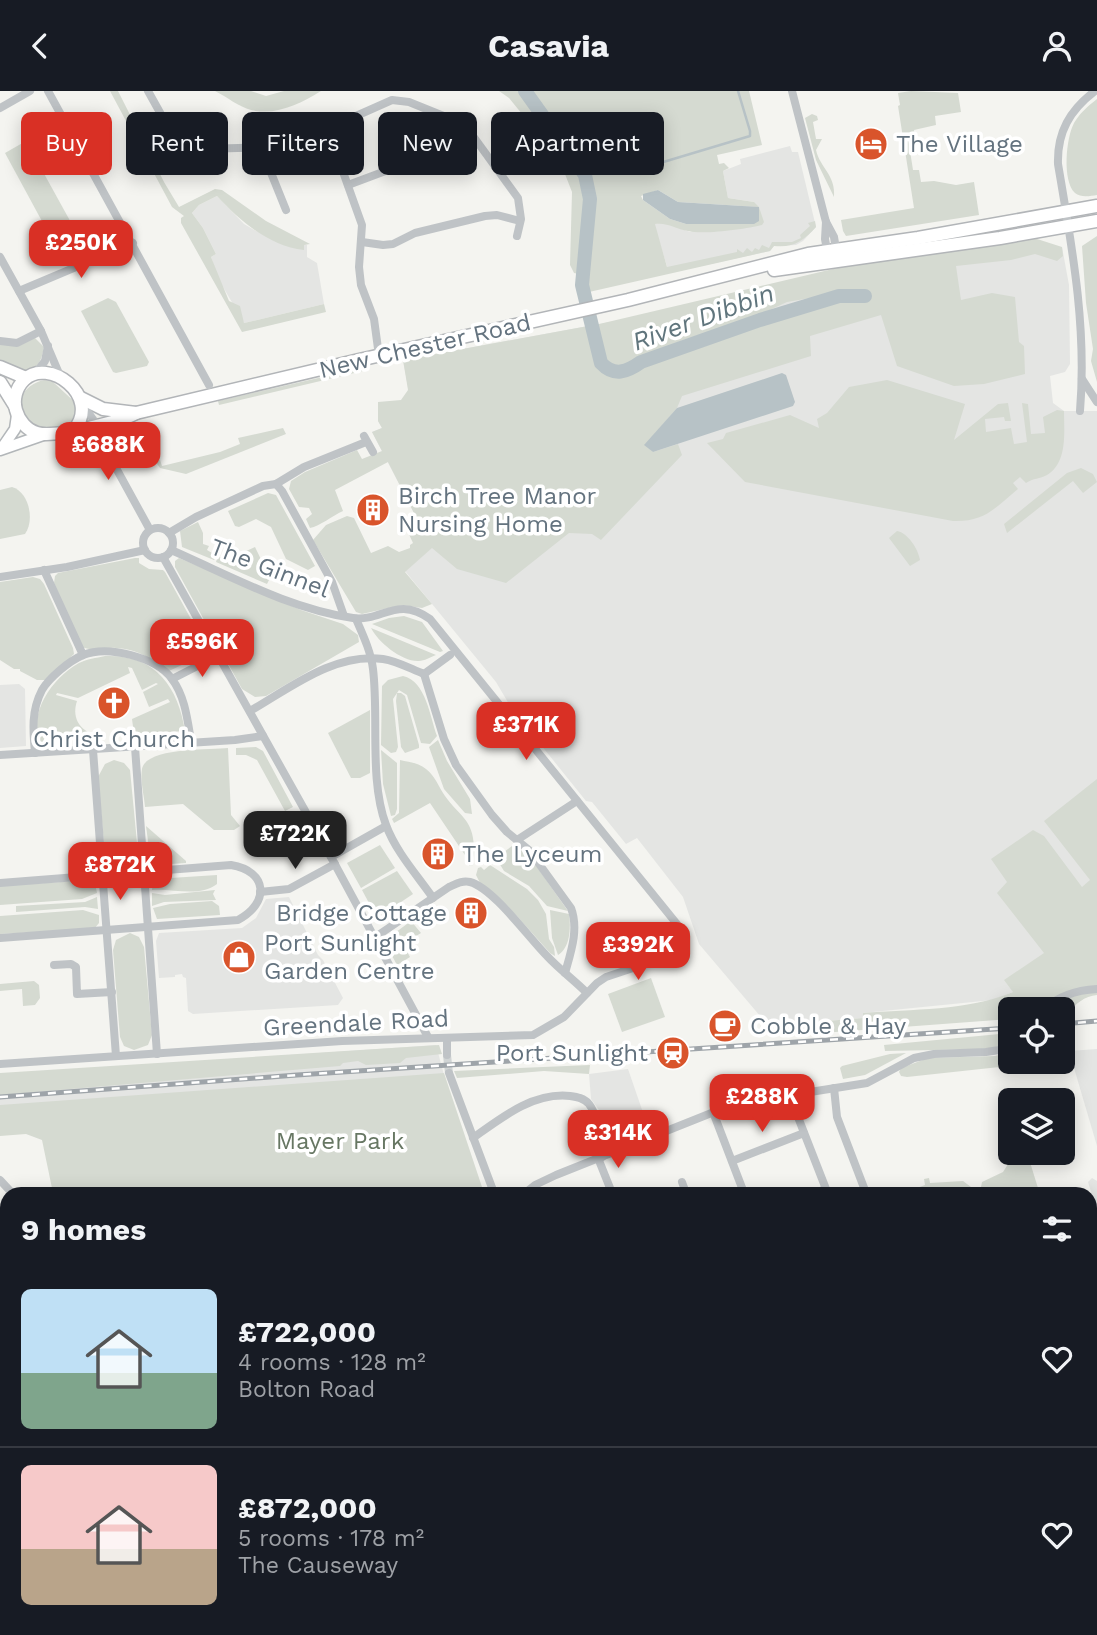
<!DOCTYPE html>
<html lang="en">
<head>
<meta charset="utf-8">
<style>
	:root { --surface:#171b24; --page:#20242c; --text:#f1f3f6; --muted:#9ea1a6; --line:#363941; --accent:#d93025 }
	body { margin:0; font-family:"Work Sans",sans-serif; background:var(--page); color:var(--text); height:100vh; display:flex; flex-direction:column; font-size:26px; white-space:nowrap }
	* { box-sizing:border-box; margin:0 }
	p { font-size:23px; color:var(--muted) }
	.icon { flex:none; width:38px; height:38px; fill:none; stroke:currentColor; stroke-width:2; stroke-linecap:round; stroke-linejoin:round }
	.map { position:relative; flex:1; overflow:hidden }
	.side { position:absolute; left:0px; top:1096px; width:1097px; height:450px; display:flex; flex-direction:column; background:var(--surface); border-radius:21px 21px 0 0; box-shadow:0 4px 18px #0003 }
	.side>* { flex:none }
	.banner { position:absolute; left:21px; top:21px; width:700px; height:63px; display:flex; gap:14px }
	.buttons { position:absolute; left:998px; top:906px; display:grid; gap:14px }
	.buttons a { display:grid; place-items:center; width:77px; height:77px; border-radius:10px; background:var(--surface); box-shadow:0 4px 18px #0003; font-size:35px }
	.price { position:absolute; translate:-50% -60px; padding:0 16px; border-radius:14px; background:var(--accent); color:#fff; font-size:23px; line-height:46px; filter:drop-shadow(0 2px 4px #0008) }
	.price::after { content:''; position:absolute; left:50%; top:42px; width:21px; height:16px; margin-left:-10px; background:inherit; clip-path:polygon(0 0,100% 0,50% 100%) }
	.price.selected { background:#222; color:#fff }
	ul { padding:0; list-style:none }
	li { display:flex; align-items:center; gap:21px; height:175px; padding:0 21px }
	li+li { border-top:2px solid var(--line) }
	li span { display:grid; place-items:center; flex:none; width:196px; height:140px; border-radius:10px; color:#555 }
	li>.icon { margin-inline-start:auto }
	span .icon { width:84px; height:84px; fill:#fffc; stroke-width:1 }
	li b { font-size:30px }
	h2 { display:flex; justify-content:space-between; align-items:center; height:84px; padding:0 21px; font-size:30px }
	.chip { padding:0 24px; border-radius:10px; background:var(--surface); box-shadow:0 4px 18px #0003; font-size:24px; line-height:63px }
	.chip.selected { background:var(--accent); color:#fff }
	header { display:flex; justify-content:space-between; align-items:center; height:91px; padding:0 21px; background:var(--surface); font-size:32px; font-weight:700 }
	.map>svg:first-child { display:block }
</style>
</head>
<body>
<header><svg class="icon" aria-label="back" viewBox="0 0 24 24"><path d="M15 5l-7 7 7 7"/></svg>Casavia<svg class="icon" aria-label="person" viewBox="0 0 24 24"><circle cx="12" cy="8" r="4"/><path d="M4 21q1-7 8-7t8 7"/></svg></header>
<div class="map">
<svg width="1097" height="1544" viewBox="0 0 1097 1544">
	<rect width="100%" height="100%" fill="#f4f4f0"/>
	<!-- built -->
	<g fill="#e4e5e3">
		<path d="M790,55L792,61H798L816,136L803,150L796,154L774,155L770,160L669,182L654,133L663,131L690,141L754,111L728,107L723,80L741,73L740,68Z"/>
		<path d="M217,105L244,133L256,140L307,154V166L317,172L324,213L244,232L219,189L211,166L216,163L203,137L192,122L199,114Z"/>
		<path d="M1062,156L1069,194L1070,273L1065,281L1050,285L1053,312L1064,320H1097V873L1069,878L993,909L863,922V927L790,933L782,937L766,932L699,853L683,806L637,747L626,753L592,711L586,710L512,618L496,591L405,480L432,456L372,341L382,337L378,330L412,317L403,269L610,231Z"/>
		<path d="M19,593L25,598L26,655L0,657V594Z"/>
		<path d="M289,806L318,864L323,869L343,907L338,914L193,923L188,920L186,887L183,886L182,883L175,884V886L159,887L156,850L159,842L242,837L256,827L266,808Z"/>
		<path d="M634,838L645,858L614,869L610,847Z"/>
		<path d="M436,954L447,995L0,1023V984Z"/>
		<path d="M1097,958V1055L1069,960Z"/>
		<path d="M628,978L649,1039L607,1055L599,1019L591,1008L589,983Z"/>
		<path d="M1092,1087L1097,1090V1186L1090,1183V1119L1096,1117L1088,1091Z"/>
	</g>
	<!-- green -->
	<g fill="#d5dad1" fill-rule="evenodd">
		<path d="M110,0H118L164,91L179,116L215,98L222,99L266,130L310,153L304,154V159C269,155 240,130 217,105L199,114L192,122L203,137L216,163L211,166L229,210L240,215L244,232L324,213L326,221L242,241L181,132V127L184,125L172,116Z"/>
		<path d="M215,0H251L266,5L284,0H321C300,13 276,25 251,19C239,16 227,6 215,0Z"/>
		<path d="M499,0H749L762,54L717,64L719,73L724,72L729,77L723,80L728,107L754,111L759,116L764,131L762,134C746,138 703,144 688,140C676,138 667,131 655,133L667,176L737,161V158L743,162L747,157L752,161L755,157L759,159L762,154L769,157L772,151H792L801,147L800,144L810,135L808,132L815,130L816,136C803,150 794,157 774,155L770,160L589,201L587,185L574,182L570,174L572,101L563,78L549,56L509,7ZM658,99L678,111L758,116L754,133H686L670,128L643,109L641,105Z"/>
		<path d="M911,0L958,2L961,21L935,25L936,34L914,39L915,46L908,47L913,79H919L921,91L934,90L956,94L974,91L979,124L846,145L843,140L841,129L914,117L898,15L900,14L898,2Z"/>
		<path d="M1097,8V104C1090,105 1081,107 1075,102C1062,90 1066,47 1074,32C1080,22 1088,15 1097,8Z"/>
		<path d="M812,23L817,25L818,29L813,31L816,48H822L816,59C820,77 836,84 834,106L816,69L805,27Z"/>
		<path d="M26,50L74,137L50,145L5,62Z"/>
		<path d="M1097,145V291L1091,270L1093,258L1086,212L1082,155Z"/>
		<path d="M1034,147L1062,156L1063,165L1057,170L1035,163L1011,169L956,175L961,209L992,202L1015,206L1019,251L1024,255L1025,283L984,293L954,295L897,275L881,224L810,245L811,265L682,305L677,317L645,354L653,361L678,353L682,364L601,449L592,443L569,442L506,492L457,478L432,457L405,481L432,513L422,517L402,514L362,523L356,521L313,449L326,434L347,425L354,427L371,462L388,455L399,461L410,457V454L413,452L407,439L409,433L417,428L388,371L335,399L343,420C332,425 320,435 310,437L306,428L312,423L309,417L299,416L289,398L291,390L305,381L357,359L362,368L382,360L372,341L382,337L378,330V311L401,309L408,299L403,269L588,235L597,273L601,278L616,286L631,284L643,275L700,255L703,256L762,233L836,210L864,208L851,200L787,211L752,227L683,249L616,277L607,271L595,234L867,170Z"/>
		<path d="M108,207L116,211L149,271L147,275L116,282L113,281L81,220Z"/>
		<path d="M35,247L44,256C41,271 39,275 25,281L0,271V253Z"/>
		<path d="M366,276L367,279L219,314L218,310Z"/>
		<path d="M45,289L53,291L78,314L79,320L69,335C57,337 40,342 30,334C9,318 23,292 45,289Z"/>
		<path d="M887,289L965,313L954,349L998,313L1008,312L1011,330H1005L1004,326L985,328L986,341L1011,337L1014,353L1027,351L1022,312L1028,313L1031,343L1045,342L1043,326L1057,319L1064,320C1064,340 1068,372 1047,384C1040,388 1033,387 1026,392L1020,386L1013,392L1018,398C995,417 985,431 953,430L745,391L707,352L723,348L726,342L790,324L819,337L817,328L827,322L849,296Z"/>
		<path d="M283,337L286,343L186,383L160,377L155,370L160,369L162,375L220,361L240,353L238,347Z"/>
		<path d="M1081,377L1093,383L1097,391L1083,402L1073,390L1007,442L1004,433L1067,382Z"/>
		<path d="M12,396C29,401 35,429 25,443L0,448V399Z"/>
		<path d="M268,402L276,404L315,475L308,479L286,468L271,436L256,428L239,436L235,435L228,420Z"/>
		<path d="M198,431L203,442V453L209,455L207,459L217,465L214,469L182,456L180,440Z"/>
		<path d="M897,440C908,442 918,458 920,469L910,475L889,447Z"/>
		<path d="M255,456L270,487L267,493L216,471L218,465L227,469Z"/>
		<path d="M135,467H139V472L149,478L163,479L165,481L207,557L203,564L169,580C153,568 137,558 116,557C105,556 93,561 82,556L54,492L55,485L58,482Z"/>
		<path d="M179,467L301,519L343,533L358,544L359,551L266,605L255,606L242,598L175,476V470Z"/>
		<path d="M33,486L40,488L44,493L73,557L74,563L47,589H37L20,580V578H14L0,569V491Z"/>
		<path d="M404,525L422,531L443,560L440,561L372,533L389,527Z"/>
		<path d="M371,537L436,564C431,566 424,570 419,570C402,571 378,551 371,537Z"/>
		<path d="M105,565C155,563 178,595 185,640L134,643L132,628L170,611L168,608L149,616L143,601L158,593L156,592L142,599L132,577L128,576L130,582L78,607L57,602L56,604L77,610C72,625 78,637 92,643V646L48,649L40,654C27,623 52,587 79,572C87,568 96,567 105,565Z"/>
		<path d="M403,585C426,590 430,626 437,645L430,653L421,652L407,604L399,599L393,608L398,656L396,661L391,662L381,654L382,595L388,589Z"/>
		<path d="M397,602H401L405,605L419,654V657L405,662L401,656L396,610Z"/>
		<path d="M370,619V682L360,687H351L328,642Z"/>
		<path d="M438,649L447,670L470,708L472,723L465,722L444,698L429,656Z"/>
		<path d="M256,656L263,660L293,716L285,720L257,669L246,664H236V657Z"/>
		<path d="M228,657L231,724L240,735L234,739H214L183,713L145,716C144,704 140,689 142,678C146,656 210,659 228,657Z"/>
		<path d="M381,659L397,672V718L395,724L391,725L383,693Z"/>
		<path d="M114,669L124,672L130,679L138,762L135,772L122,779L109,773L105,764L98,686L105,673Z"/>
		<path d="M400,669C409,671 419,672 426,678C436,686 438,695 445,705C459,725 473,728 474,756C474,762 475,766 470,771L473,774L469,775V770L430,712L394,732L392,728L399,722Z"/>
		<path d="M1097,688V904C1085,905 1074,913 1069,923L1062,924V919H1010V928L795,944L790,933L863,927V922C912,918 967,920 1013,901L1004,889L1044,862L997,802L1007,791L991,768L1033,739L1044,745L1082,796L1090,789L1044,730Z"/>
		<path d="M146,735L186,770V772L156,774L151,772Z"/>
		<path d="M380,754L395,777L361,797L347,772Z"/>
		<path d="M512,755L518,756L537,776L568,820L547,815L529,795L504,780L496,767Z"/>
		<path d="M490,774L527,798L538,809L546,823L549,848L554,856L555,865L550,862L517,825L480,792L476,784L478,777L481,776L484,779Z"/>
		<path d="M397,780L413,803L377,827L362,799Z"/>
		<path d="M217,784V793C199,807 172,797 152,799L153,791L155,788Z"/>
		<path d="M91,789L95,792L97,802L82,808L0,814V795Z"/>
		<path d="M215,799L213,803L216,809L164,811L152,815V802L165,804Z"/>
		<path d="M97,806L98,818L85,816L16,821V815L85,811Z"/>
		<path d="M212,810L219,815L220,824L157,828L153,817L170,813Z"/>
		<path d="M83,819L99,824V832L94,838L0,843V825Z"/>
		<path d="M550,819L569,823C571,837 570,857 558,864L552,847Z"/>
		<path d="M411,830L421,842L403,853L410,866L397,874L384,850Z"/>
		<path d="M130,842L139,846L144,856L152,944L148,954L134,959L124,955L120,946L113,859L116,849Z"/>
		<path d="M651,887L665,926L622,941L608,903Z"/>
		<path d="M34,890L39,894L40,907L35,914L23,915L22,898L0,900V893Z"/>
		<path d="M1010,942V952L988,958L885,960L884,954Z"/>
		<path d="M439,954L442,963L406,967L400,972L366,974L358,970L343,972L340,975L0,1004V982Z"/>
		<path d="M1010,961V971H1023L1019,974L907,986L901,985L899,981L901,977L928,967L995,965Z"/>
		<path d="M906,962L865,984L843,988L840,977L842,975L890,963Z"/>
		<path d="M590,974L589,983L544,980L457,987L454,980Z"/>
		<path d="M444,982L484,1102H53L42,1049L26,1043L0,1045V1014Z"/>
		<path d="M1029,1068L1038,1097C1019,1103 1000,1106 981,1096L982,1091L1003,1081L1010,1070Z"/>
		<path d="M929,1087L930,1092L963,1090L979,1102H903L925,1094L924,1088Z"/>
		<path d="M310,1538H408L412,1544H313Z"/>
	</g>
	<!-- water -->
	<g fill="#b7c2c6">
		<path d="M658,99L678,111L759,116V130L754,133H686L670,128L643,109V103Z"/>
		<path d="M782,282L786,284L795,311L793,315L653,361L644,354L677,317Z"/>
	</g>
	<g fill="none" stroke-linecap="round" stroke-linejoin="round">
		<!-- stream -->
		<path stroke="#b7c2c6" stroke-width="2.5" d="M650,75L750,45V40L738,0"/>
		<!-- river -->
		<path stroke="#b7c2c6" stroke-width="14" d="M525,0L585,84L590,108L582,194L601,272C614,286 627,281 641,271L760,229L839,205H865"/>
		<!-- minor-tunnel -->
		<path stroke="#d0d4d4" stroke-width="8" stroke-dasharray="8 4" stroke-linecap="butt" d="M447,964L449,982"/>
		<defs>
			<g id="major">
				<path d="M2,357L15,338L17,324"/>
				<path d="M0,359L46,343"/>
				<path d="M0,1326L7,1327"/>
				<path d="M1090,1456L1097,1457"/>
			</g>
			<g id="highway">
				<path d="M774,179L1000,147L1097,130"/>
				<path d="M0,276L26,287"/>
				<path d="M0,291L15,315"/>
				<path d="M81,307L103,318L136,322"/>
				<path d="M74,339C102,305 48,265 24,289C16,297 13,309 16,319C19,330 27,339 37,342C54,347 120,331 136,322L359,269L628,209L808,163L918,147L1097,115"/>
			</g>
		</defs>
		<!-- major casing -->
		<use href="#major" stroke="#b2b6b9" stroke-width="13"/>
		<!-- highway casing -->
		<use href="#highway" stroke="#b2b5b8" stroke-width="15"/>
		<!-- minor -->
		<g stroke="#bfc3c6" stroke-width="8">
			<path d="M48,0L209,294"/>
			<path d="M148,0L182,61L202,58L276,56L332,44"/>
			<path d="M792,0L826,131L834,146L836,158"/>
			<path d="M0,17L30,0"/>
			<path d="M261,57L286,119"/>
			<path d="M348,94L415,69L420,79"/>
			<path d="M826,131L825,148L827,159"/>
			<path d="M362,151L383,154L393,153L415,142L485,125L497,124L520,130"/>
			<path d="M0,166L41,240L61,287"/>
			<path d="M19,200L133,152"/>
			<path d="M0,250L17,252L41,240"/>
			<path d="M379,265L374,228L361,194L359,176L362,134L333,53L332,44L338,33L392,9L409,11L456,30L473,45L518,107L521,128L517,145"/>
			<path d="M35,283L45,270L48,255"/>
			<path d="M1082,288L1097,311"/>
			<path d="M83,314L97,334L99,346L150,439"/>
			<path d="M1080,320C1087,236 1072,156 1058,73C1057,41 1070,19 1095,0"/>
			<path d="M364,345L373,361"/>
			<path d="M276,393L282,400L332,491L344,525"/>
			<circle cx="158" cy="452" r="15"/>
			<path d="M169,442L196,426L263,395L276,393L304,376L366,351"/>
			<path d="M163,466L331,766L428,946"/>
			<path d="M44,479L83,564"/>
			<path d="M0,486L67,476L145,459"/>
			<path d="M356,528C363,544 371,561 373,578C379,627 369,689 386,734C396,761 417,784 433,807"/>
			<path d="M424,583L444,648L456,674L492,724L507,741L529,759L571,817C579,838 571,861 565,882"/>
			<path d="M424,583L450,564"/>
			<path d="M172,588L219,564"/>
			<path d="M250,620C290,597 335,561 383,568C397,570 411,578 424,583"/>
			<path d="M135,656L157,963"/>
			<path d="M93,659L116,965"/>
			<path d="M35,662C33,640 31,620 42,599C49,587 69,570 83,564C108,554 156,566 172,588C184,604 187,625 190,644"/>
			<path d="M0,664L235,649L263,645"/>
			<path d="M517,749L577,710"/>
			<path d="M331,766L386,735"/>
			<path d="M0,792L231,774C268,780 270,812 238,829L0,847"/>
			<path d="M260,801L289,798L335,773"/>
			<path d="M374,847L449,796C456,793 462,789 470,791C493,797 529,847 547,865C559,878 574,889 587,902"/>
			<path d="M54,874L71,873L76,876L77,903L112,901"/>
			<path d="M1043,919C1058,905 1077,899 1097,898"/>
			<path d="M447,948V964"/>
			<path d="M0,973L342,950L533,944L564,926L597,892L606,886L675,863C683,859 688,853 685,843L430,528C397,504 382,531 353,527C289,518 229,484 171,459"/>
			<path d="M449,982L494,1102"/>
			<path d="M834,997L837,1026L866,1102"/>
			<path d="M713,1021L744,1102"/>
			<path d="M796,1021L826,1098L814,1102"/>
			<path d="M473,1047C501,1027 533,1001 570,1005C577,1006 584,1007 589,1013C599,1026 599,1050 602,1066"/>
			<path d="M598,1067L612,1102"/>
			<path d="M732,1070L804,1042"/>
			<path d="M0,1089L12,1102"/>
			<path d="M682,1091L686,1102"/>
			<path d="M525,1102L535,1094L556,1084L734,1013L867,992L914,967L934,963L986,961L1006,958L1010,956"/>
			<path d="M0,1138L7,1127"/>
			<path d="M0,1149L7,1156"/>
			<path d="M0,1226L7,1220"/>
			<path d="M1090,1233L1097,1235"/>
			<path d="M0,1297L7,1296"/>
			<path d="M1090,1348H1097"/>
			<path d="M0,1419L7,1412"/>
			<path d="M0,1485L7,1478"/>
			<path d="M66,1538L69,1544"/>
			<path d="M97,1538L101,1544"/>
			<path d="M144,1538L149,1544"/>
			<path d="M202,1538L206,1544"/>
			<path d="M626,1538L627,1544"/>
			<path d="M1023,1538V1544"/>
			<path d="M464,1544L465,1538"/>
			<path d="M787,1544V1538"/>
			<path d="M894,1544L895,1538"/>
		</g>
		<!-- major -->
		<use href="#major" stroke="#fff" stroke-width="10"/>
		<!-- highway -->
		<use href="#highway" stroke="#fff" stroke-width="12"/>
		<defs>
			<g id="rail">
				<path d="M1062,933L1097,930"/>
				<path d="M0,1006L297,984L1010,937"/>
			</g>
		</defs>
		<!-- rail casing -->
		<use href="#rail" stroke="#9ea4a9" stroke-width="5"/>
		<!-- rail -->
		<use href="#rail" stroke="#fff" stroke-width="2.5" stroke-dasharray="8" stroke-linecap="butt"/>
	</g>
	<!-- icons -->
	<defs>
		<symbol id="hotel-disc" viewBox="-11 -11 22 22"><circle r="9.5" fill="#d9542b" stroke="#fff"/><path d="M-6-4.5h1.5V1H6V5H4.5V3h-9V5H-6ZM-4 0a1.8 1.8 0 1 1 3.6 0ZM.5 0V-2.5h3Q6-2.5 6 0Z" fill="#fff"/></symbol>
		<symbol id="building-disc" viewBox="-11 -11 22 22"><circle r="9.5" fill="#d9542b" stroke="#fff"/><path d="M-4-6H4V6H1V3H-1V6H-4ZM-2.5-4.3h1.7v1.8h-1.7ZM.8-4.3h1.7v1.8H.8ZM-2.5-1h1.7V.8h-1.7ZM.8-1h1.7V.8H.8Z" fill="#fff"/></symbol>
		<symbol id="church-disc" viewBox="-11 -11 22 22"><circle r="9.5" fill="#d9542b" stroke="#fff"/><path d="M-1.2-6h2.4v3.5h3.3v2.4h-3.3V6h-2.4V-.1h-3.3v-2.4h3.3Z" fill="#fff"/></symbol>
		<symbol id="shop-disc" viewBox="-11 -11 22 22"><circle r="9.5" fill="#d9542b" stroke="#fff"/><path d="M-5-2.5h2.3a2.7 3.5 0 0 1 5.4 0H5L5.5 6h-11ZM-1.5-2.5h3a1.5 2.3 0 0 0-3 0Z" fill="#fff"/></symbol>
		<symbol id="cafe-disc" viewBox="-11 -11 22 22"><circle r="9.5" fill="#d9542b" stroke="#fff"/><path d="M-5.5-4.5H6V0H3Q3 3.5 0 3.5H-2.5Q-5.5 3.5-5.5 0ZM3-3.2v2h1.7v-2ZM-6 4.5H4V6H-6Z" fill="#fff"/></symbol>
		<symbol id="station-disc" viewBox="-11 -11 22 22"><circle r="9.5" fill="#d9542b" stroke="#fff"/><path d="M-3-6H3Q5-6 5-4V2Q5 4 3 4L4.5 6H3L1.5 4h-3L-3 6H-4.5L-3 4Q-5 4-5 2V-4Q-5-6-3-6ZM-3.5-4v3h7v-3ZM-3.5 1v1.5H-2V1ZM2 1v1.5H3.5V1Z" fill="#fff"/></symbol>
	</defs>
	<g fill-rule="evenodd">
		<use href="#hotel-disc" x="852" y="34" width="38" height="38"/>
		<use href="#building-disc" x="354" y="400" width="38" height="38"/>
		<use href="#church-disc" x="95" y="593" width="38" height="38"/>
		<use href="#building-disc" x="419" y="744" width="38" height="38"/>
		<use href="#building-disc" x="452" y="803" width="38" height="38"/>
		<use href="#shop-disc" x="220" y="847" width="38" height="38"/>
		<use href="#cafe-disc" x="706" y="916" width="38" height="38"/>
		<use href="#station-disc" x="654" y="943" width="38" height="38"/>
	</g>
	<g text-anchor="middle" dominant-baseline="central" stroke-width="7" stroke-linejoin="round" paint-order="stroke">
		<!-- poi labels -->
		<g font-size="24" fill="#64737f" stroke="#fff" text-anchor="start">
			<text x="896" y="53">The Village</text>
			<text x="398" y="405">Birch Tree Manor<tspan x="398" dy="28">Nursing Home</tspan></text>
			<text x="114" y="648" text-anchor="middle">Christ Church</text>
			<text x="462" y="763">The Lyceum</text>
			<text x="447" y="822" text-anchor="end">Bridge Cottage</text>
			<text x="264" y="852">Port Sunlight<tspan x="264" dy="28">Garden Centre</tspan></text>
			<text x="750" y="935">Cobble &amp; Hay</text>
			<text x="648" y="962" text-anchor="end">Port Sunlight</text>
		</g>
		<!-- street labels -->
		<g font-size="24" fill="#64737f" stroke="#fff">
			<text transform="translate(425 255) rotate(-13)">New Chester Road</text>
			<text transform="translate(270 477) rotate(21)">The Ginnel</text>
			<text transform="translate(356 932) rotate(-3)">Greendale Road</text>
		</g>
		<!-- park labels -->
		<g font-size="24" fill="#677763" stroke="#fff">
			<text x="340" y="1050">Mayer Park</text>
		</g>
		<!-- water labels -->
		<g font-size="26" font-style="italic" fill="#60757d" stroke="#fff">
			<text transform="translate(703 226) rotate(-20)">River Dibbin</text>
		</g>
	</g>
</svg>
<div class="buttons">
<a><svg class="icon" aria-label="locate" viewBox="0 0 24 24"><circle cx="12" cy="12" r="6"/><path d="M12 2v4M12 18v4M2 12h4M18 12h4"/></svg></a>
<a><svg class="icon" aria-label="layers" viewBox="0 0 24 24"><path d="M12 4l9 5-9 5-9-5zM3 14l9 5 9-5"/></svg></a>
</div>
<b class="price" style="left:81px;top:189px">£250K</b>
<b class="price" style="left:108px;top:391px">£688K</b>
<b class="price" style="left:202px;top:588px">£596K</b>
<b class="price" style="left:526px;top:671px">£371K</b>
<b class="price selected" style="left:295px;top:780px">£722K</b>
<b class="price" style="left:120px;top:811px">£872K</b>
<b class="price" style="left:638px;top:891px">£392K</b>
<b class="price" style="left:762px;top:1043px">£288K</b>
<b class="price" style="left:618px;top:1079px">£314K</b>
<div class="banner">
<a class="chip selected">Buy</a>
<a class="chip">Rent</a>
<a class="chip">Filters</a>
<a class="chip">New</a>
<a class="chip">Apartment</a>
</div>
<section class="side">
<h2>9 homes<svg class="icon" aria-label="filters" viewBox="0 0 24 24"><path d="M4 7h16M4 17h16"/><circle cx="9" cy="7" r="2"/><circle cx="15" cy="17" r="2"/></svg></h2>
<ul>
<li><span style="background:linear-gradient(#bfe0f5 60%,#7fa58c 0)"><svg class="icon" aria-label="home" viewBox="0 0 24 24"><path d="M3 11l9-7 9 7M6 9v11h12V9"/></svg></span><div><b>£722,000</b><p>4 rooms · 128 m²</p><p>Bolton Road</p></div><svg class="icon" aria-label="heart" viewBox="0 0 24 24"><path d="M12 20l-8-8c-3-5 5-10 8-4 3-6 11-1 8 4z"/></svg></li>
<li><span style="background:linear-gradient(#f6c9c9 60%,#b9a48a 0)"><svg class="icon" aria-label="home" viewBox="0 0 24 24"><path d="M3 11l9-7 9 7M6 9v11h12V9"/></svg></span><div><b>£872,000</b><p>5 rooms · 178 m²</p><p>The Causeway</p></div><svg class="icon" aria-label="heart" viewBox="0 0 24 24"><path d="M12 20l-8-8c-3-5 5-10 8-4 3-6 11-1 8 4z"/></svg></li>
</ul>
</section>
</div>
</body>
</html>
